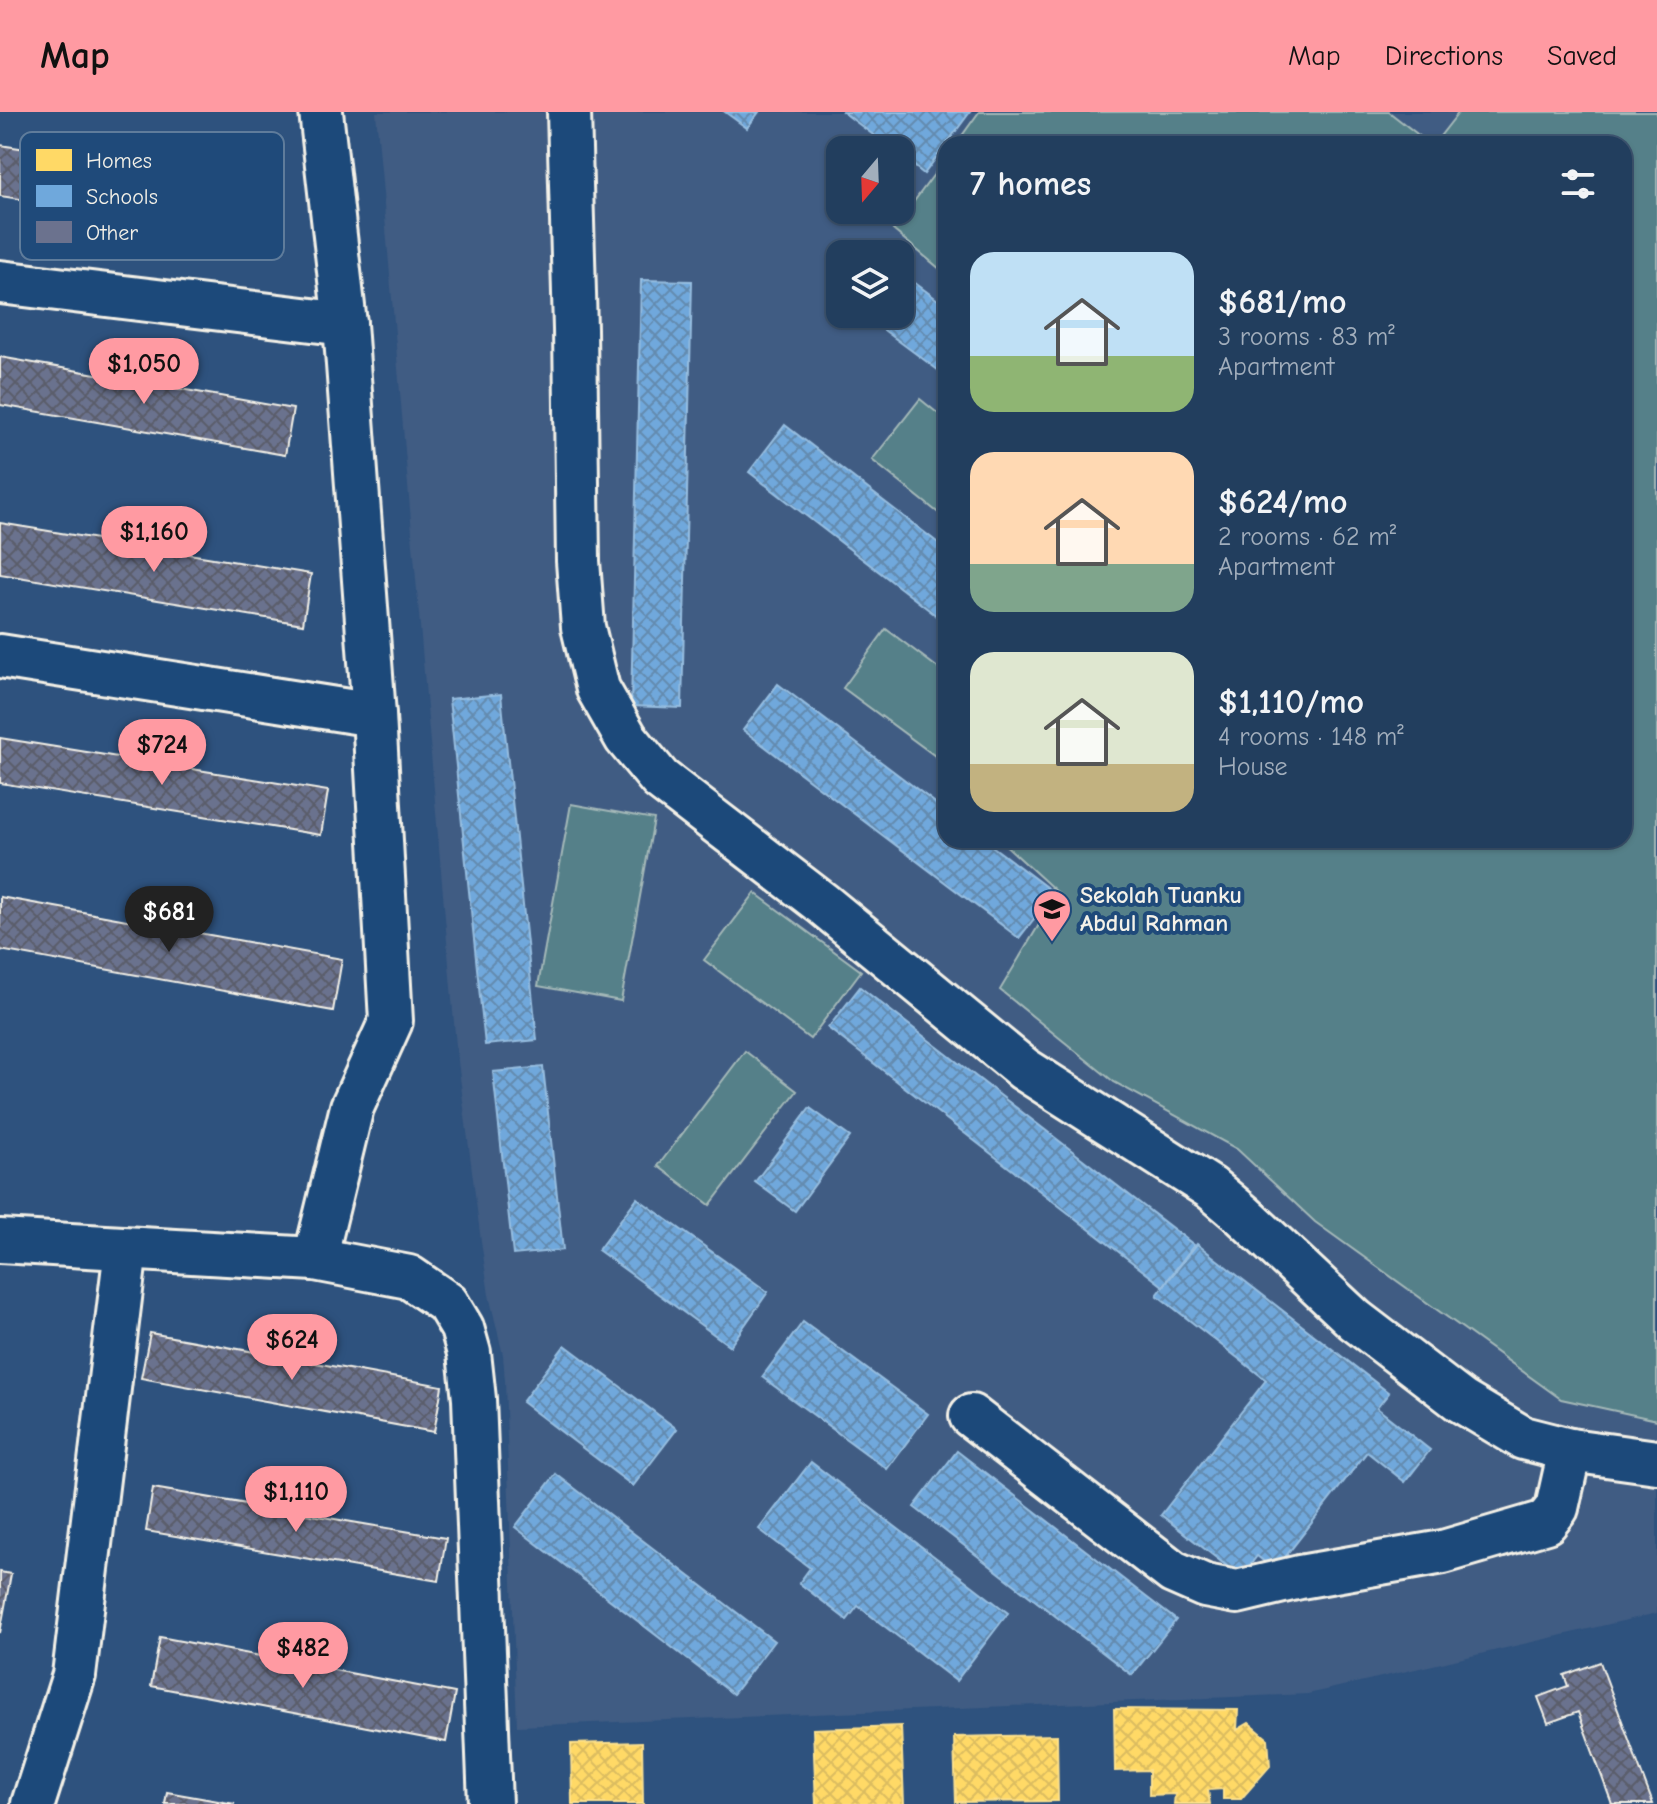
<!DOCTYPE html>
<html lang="en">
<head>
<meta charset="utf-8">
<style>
	:root { --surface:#223e5e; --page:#2a4564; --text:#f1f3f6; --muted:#a2aebc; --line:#3f5773; --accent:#ff9aa2 }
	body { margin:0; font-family:"Comic Neue",sans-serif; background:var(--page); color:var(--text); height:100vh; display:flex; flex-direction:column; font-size:30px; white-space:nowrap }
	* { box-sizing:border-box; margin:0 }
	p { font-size:26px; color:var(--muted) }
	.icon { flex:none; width:44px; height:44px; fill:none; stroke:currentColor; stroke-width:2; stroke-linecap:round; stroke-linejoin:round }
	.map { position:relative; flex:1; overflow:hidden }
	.details { position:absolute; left:938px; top:24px; width:694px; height:712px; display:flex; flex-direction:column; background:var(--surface); border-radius:24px; box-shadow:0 2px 6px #0004,0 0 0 2px var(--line) }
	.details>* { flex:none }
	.needle { width:52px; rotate:199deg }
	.controls { position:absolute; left:826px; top:24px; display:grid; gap:16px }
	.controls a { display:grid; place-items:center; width:88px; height:88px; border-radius:16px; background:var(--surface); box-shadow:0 2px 6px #0004,0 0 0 2px var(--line); font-size:40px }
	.price { position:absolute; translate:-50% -68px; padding:0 18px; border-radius:28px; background:var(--accent); color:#111; font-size:26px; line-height:52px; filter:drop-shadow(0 2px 4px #0008) }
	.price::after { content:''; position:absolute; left:50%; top:48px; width:24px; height:18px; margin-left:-12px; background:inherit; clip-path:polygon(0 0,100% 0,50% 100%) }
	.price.on { background:#222; color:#fff }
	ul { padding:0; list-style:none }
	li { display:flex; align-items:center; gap:24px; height:200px; padding:0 32px }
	li span { display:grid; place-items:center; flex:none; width:224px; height:160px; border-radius:24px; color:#555 }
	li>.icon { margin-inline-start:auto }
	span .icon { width:96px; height:96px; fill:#fffc; stroke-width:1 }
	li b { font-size:34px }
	h2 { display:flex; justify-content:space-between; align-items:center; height:96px; padding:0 32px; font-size:34px }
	header { display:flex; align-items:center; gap:48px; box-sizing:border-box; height:112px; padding:0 40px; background:var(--accent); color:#111 }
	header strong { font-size:38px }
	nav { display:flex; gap:44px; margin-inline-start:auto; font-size:28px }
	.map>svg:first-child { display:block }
</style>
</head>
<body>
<header>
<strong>Map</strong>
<nav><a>Map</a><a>Directions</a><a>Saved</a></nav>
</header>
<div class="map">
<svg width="1657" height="1692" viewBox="0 0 1657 1692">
	<defs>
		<pattern id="homes-cross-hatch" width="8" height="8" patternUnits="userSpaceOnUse" patternTransform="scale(2)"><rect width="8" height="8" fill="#ffd966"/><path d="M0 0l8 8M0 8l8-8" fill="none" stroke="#dbbc60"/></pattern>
		<pattern id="schools-cross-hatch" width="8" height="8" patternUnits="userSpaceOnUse" patternTransform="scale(2)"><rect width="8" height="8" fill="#6fa8dc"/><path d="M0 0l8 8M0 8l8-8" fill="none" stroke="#648baf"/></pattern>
		<pattern id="building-cross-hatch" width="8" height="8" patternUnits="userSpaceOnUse" patternTransform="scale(2)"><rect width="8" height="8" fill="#6b728e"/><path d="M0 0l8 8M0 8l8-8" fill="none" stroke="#5a5d6a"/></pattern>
	</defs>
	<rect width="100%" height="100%" fill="#2e527e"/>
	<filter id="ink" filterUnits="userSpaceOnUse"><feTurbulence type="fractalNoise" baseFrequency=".0125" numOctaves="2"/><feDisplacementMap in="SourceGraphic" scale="16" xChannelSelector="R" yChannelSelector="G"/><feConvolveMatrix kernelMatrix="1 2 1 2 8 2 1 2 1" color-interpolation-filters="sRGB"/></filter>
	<g filter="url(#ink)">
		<!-- built -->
		<path fill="#405c83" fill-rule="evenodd" d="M376,0H1657V1501L1308,1582L517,1614L505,1269L503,1243L489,1183L481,1129L456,934ZM946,32H1624V728H946ZM840,38H900V98H840ZM840,142H900V202H840Z"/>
		<!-- grass -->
		<g fill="#548089" stroke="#a4b8b8" stroke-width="2">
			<path d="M979,0H1389L1430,32H956Z"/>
			<path d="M1459,0H1657V1308L1561,1287L1315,1110L1237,1037L1114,970L1000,878L1058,781L1000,728H1624V32H1434Z"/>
			<path d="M946,46V162L893,118Z"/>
			<path d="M920,287L946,308V407L872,348Z"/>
			<path d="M886,517L946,562V644L942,649L843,576Z"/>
			<path d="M571,692L654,707L621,889L538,874Z"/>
			<path d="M755,781L861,859L810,927L704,848Z"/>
			<path d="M745,939L797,979L710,1093L658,1054Z"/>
		</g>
		<!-- homes -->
		<g fill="url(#homes-cross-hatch)" stroke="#fce08d" stroke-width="2">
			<path d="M1114,1597L1238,1598L1237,1618L1249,1611L1268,1627L1270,1654L1241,1687H1223V1677L1208,1678L1210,1692H1174L1175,1682L1149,1683V1658L1115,1659Z"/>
			<path d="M901,1614L904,1692H816L813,1617Z"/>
			<path d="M1057,1623L1058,1689L956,1690L954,1625Z"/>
			<path d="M642,1630L643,1692H572L571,1632Z"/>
		</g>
		<!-- schools -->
		<g fill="url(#schools-cross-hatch)" stroke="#97bee0" stroke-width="2">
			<path d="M725,0H759L747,16Z"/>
			<path d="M843,0H970L924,62L900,43V38H893Z"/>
			<path d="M903,162L946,194V264L869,207L872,202H900V165Z"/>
			<path d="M641,168L692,169L682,596L631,594Z"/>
			<path d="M785,313L946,437V511L749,360Z"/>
			<path d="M778,572L946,699V728H984L1054,781L1019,826L743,618Z"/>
			<path d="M501,582L537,928L485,933L449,587Z"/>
			<path d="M860,875L1194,1133L1163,1174L828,916Z"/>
			<path d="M543,955L563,1138L513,1143L493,960Z"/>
			<path d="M810,996L850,1025L795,1099L755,1070Z"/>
			<path d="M637,1086L768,1180L730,1234L598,1138Z"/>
			<path d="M1197,1132L1389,1281L1377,1296L1430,1338L1405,1370L1367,1340L1275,1458L1257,1444L1241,1465L1161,1403L1266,1268L1157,1183Z"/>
			<path d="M803,1210L928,1302L887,1357L762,1265Z"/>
			<path d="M565,1233L677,1317L633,1374L522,1290Z"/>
			<path d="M957,1339L1176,1508L1132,1563L914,1395Z"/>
			<path d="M811,1350L1008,1501L956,1569L858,1494L847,1508L799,1471L810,1456L759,1417Z"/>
			<path d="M556,1362L774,1529L733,1582L515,1415Z"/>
		</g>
		<!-- building -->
		<g fill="url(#building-cross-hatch)" stroke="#f4f1e8" stroke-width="2">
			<path d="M0,33L281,77L273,126L0,84Z"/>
			<path d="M0,245L293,297L285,343L0,293Z"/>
			<path d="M0,411L311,462L303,512L0,462Z"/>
			<path d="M0,626L328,679L321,723L0,671Z"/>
			<path d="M0,785L342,847L333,899L0,838Z"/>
			<path d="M150,1221L442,1274L434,1320L141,1266Z"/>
			<path d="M153,1376L446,1426L439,1469L146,1419Z"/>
			<path d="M0,1460L11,1462L0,1521Z"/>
			<path d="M160,1525L455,1581L446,1630L151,1574Z"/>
			<path d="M1600,1550L1653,1692H1612L1578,1600L1548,1611L1538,1585L1568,1574L1564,1563Z"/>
			<path d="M167,1680L235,1692H165Z"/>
		</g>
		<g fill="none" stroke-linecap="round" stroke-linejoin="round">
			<defs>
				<g id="minor">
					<path d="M569,0L575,217L578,449L583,515L598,577L626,626L660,667L823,792L1024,957L1211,1076L1243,1103L1355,1208L1461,1289L1523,1326L1570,1338L1657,1350"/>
					<path d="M0,170L345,212"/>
					<path d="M0,544L374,603"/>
					<path d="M0,1129L315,1147L409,1165L447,1191L462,1216L469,1241L474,1287L490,1692"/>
					<path d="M315,1147L352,995L391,909L374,603L345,212L321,0"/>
					<path d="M971,1304L1173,1460L1205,1474L1237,1480L1300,1465L1443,1440L1546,1410L1557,1396L1570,1338"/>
					<path d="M33,1692L74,1563L126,1137"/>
				</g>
			</defs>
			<!-- minor casing -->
			<use href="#minor" stroke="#f4f1e8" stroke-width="48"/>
			<!-- minor -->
			<use href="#minor" stroke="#1f4a7a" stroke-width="42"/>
		</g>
	</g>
	<!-- icons -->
	<defs>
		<symbol id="school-pin" viewBox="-11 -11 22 30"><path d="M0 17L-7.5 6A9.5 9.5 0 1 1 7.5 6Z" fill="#ff9aa2" stroke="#1f4a7a"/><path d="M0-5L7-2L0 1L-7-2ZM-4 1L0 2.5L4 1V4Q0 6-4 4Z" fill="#111"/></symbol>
	</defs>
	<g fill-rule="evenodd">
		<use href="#school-pin" x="1030" y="775" width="44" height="60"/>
	</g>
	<g text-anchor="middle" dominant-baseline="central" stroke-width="8" stroke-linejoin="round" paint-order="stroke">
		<!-- poi labels -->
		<g font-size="24" font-weight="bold" fill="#f4f1e8" stroke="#1f4a7a" text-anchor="start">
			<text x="1080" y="783">Sekolah Tuanku<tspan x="1080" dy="28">Abdul Rahman</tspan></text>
		</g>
	</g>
	<!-- legend -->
	<rect x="20" y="20" width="264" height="128" rx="12" fill="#1f4a7a" stroke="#5f7c9b" stroke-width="2"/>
	<rect x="36" y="37" width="36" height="22" fill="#ffd966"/>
	<rect x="36" y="73" width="36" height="22" fill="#6fa8dc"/>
	<rect x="36" y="109" width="36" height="22" fill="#6b728e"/>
	<g font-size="22" fill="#f4f1e8">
		<text x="86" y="56">Homes</text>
		<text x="86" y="92">Schools</text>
		<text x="86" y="128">Other</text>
	</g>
</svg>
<div class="controls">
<a><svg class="needle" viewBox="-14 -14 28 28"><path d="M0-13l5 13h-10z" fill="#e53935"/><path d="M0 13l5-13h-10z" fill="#a2aebc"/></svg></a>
<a><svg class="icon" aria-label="layers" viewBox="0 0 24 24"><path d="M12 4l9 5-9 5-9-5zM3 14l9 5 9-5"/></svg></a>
</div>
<b class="price" style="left:144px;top:294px">$1,050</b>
<b class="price" style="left:154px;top:462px">$1,160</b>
<b class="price" style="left:162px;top:675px">$724</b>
<b class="price on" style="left:169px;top:842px">$681</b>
<b class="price" style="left:292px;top:1270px">$624</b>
<b class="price" style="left:296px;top:1422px">$1,110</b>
<b class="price" style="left:303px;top:1578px">$482</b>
<section class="details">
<h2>7 homes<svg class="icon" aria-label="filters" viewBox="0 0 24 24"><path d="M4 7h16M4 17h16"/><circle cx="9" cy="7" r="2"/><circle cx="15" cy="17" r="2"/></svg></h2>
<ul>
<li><span style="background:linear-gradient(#bfe0f5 65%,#8fb573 0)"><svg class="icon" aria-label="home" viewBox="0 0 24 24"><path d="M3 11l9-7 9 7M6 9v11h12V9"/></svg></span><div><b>$681/mo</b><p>3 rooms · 83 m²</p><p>Apartment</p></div></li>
<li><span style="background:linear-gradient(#ffd9b3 70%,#7fa58c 0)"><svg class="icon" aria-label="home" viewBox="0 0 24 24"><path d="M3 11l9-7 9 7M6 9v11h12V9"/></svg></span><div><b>$624/mo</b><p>2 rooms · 62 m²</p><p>Apartment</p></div></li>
<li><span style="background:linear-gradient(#dfe7d0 70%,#c2b280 0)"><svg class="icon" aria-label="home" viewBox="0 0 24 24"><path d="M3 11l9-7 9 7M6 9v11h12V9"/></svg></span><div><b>$1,110/mo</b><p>4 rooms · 148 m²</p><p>House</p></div></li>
</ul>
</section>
</div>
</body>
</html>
